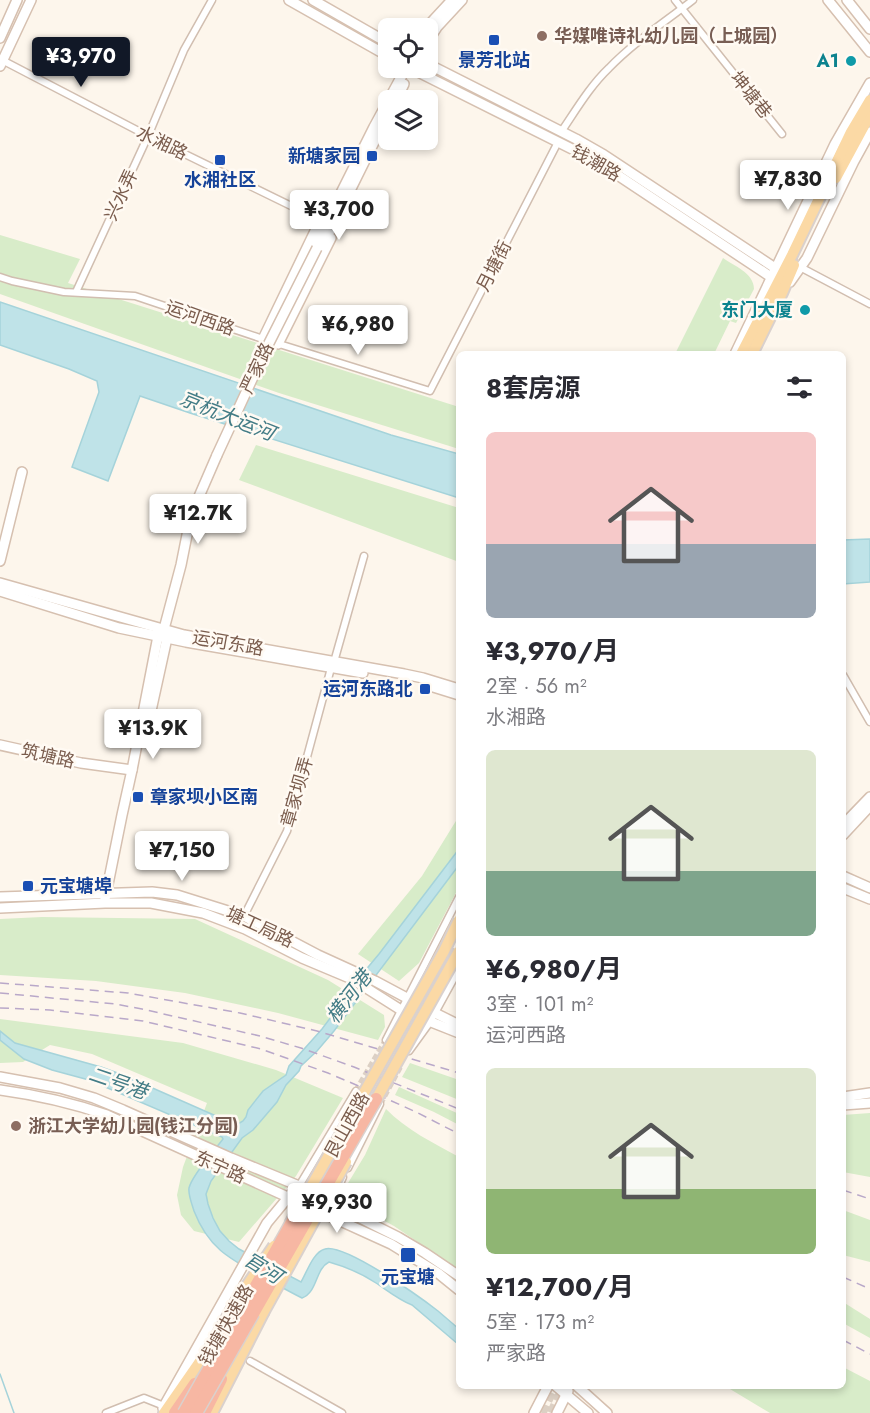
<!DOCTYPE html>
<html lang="zh">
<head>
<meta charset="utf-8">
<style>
	:root { --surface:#fff; --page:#f7f7f7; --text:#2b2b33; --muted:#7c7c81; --accent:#111827 }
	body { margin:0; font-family:Jost,"Noto Sans SC",sans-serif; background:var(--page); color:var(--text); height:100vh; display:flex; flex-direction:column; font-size:22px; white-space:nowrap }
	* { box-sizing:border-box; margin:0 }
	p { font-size:20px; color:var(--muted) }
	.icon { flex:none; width:33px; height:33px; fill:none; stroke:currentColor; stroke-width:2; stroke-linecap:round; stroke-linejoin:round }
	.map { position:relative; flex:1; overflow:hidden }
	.side { position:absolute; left:456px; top:351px; width:390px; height:1038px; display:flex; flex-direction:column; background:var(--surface); border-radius:9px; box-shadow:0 3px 9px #0003 }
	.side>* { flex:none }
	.controls { position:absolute; left:378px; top:18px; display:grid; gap:12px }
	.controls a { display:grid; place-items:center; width:60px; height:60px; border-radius:9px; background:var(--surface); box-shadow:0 3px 9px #0003; font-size:30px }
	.price { position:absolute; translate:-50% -51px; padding:0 14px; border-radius:6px; background:#fff; color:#222; font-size:20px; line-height:39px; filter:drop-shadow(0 2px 3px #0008) }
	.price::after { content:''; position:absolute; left:50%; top:36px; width:18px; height:14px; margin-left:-9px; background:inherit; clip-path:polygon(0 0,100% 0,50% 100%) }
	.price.on { background:var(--accent); color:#fff }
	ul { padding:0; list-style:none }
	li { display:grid; align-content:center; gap:12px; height:318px; padding:0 30px }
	li span { display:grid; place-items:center; height:186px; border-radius:9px; color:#555 }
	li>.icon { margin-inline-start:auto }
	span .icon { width:108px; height:108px; fill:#fffc; stroke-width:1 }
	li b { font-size:26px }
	h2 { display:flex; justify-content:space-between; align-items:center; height:72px; padding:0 30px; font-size:26px }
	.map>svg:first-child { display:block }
</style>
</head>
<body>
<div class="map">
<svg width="870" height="1413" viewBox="0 0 870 1413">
	<rect width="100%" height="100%" fill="#fdf6ec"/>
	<!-- green -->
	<g fill="#d8ecc9">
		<path d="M0,235L80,259L68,283L459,407V449L279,393L0,294Z"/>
		<path d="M723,258C734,266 754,273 754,289L736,323L730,321L714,354H675Z"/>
		<path d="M256,445L459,508V562L239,480Z"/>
		<path d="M459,816V887L419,963L399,981L358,954L422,876Z"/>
		<path d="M42,917L195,919L328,980L384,1015L385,1027L378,1040L278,1013L185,993L96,981L0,975V919Z"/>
		<path d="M0,1019L183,1043L276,1070L343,1098L296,1176L239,1242L194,1231L181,1215L177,1195L183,1167L207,1103L92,1054L50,1045L23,1062L0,1063Z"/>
		<path d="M410,1063L459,1080V1100L402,1077Z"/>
		<path d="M399,1087L459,1114V1125L434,1112L395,1095Z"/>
		<path d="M386,1109C405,1129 435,1144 459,1157V1270L394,1226L347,1201L342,1193L365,1155Z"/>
		<path d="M870,1113V1177L843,1172V1115Z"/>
		<path d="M843,1210L870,1220V1262L843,1255Z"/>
		<path d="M843,1302L870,1319V1338L843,1323Z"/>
		<path d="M843,1367L870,1381V1413H770L725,1386H843Z"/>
	</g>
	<!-- water -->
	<g fill="#bfe3e8" stroke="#a5d3da" stroke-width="1.5">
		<path d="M0,302L391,435L459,454V498L190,413L140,396L108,481L72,467L99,392L97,381L69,369L0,345Z"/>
		<path d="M870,539V582L843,584V540Z"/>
		<path d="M459,849V865L334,1031L317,1051L301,1066L299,1071L286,1085L277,1102L253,1130L242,1138L211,1181L206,1194L208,1204L213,1218L220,1231L229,1241L239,1249L301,1282C307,1272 313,1252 325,1249C344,1243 420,1297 438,1311C445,1317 452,1323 459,1329V1345L412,1305C399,1300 388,1291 376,1283C361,1273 347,1267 329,1262C315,1269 318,1292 302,1298C288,1291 274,1283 261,1276C228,1258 208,1247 194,1211C192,1204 188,1195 189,1188C192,1175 214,1151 223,1139L222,1137L89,1080L52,1070L24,1059L0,1040V1031L15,1043L101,1067L123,1075L232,1123L238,1124L243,1121L246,1117L248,1110L263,1091L286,1075L289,1066L322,1029L340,1005L344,996L379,954Z"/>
	</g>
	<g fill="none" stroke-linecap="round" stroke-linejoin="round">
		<!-- stream -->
		<path stroke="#a5d3da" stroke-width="1.5" d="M0,1374L14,1413"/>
		<!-- street-tunnel -->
		<g stroke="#dcd0c4" stroke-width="6" stroke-dasharray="6 3" stroke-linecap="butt">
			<path d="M356,1091L386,1040"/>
			<path d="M380,1104L401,1065"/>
		</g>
		<!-- secondary-tunnel -->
		<g stroke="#dcd0c4" stroke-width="9" stroke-dasharray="9 4.5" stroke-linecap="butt">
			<path d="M542,1413L555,1386"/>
			<path d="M551,1413L564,1386"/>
		</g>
		<defs>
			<g id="street">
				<path d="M675,0L782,134"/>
				<path d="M0,59L148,136L326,223"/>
				<path d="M561,132C576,110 590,86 609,68C634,42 665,22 693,0"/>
				<path d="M800,267L870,304"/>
				<path d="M0,277L12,281L64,292L135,296L266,340"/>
				<path d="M76,292L148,136L184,50L212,0"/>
				<path d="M276,343L430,391L558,142"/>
				<path d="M843,675L870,722"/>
				<path d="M244,916L287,831L331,668L334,662L364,556"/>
				<path d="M386,1040L459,897"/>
				<path d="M409,1051L430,1022L459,969"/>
				<path d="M348,1168L380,1104"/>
				<path d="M299,1186L356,1091"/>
				<path d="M332,1201L343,1177"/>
				<path d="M250,1361L342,1413"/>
				<path d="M106,1413L144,1398L164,1406"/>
			</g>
			<g id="secondary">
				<path d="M289,0L388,56"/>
				<path d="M313,0L388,43"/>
				<path d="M828,0L870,52"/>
				<path d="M847,0L870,29"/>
				<path d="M426,28L452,0"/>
				<path d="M0,38L17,0"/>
				<path d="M428,41L437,27L462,0"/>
				<path d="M428,64L576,139L604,155L775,268"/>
				<path d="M0,66L31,0"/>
				<path d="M410,68L598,162L771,277"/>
				<path d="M396,100L404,84"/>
				<path d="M317,248L318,239L374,127L406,68"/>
				<path d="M317,248L325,241L388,114"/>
				<path d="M790,282L807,258L854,161L870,132"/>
				<path d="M263,339L316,229L319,228"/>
				<path d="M278,344L331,238"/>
				<path d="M735,354L835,144L870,83"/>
				<path d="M0,561L22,472"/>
				<path d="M0,583L184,635L404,674L423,678L459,689"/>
				<path d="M0,591L119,628L186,642L363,673"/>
				<path d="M430,686L459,695"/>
				<path d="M145,738L167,638L166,634"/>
				<path d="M0,745L81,763L132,770"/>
				<path d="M843,825L870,797"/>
				<path d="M843,835L870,806"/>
				<path d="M843,876L870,888"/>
				<path d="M843,888L870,899"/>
				<path d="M0,897L152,892L177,895L244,916L318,955L375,981L435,1013L459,1025"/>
				<path d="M105,899L122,815L132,770L158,636L164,629L181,565L191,515L217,455"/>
				<path d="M0,908L105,903H151L203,913L245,929L302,958L352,979L401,1010L459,1033"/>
				<path d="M0,1077L60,1088L94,1098L123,1110L231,1158L299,1186L333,1202L360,1218L398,1237L425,1253L459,1276"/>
				<path d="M0,1090C37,1095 72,1103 107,1115L391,1244L438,1273L459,1290"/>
				<path d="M843,1097L870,1093"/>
				<path d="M843,1105L870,1103"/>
				<path d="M556,1386L588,1413"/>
				<path d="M577,1386L607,1413"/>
				<path d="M163,1408L267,1223L291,1194"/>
				<path d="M534,1413L548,1386"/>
				<path d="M557,1413L568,1391"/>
			</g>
			<g id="primary">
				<path d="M836,178L870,115"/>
				<path d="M741,354L792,255L851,132L870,100"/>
				<path d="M752,354L782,293L794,265"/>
				<path d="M164,1413L205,1354L238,1299"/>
				<path d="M212,1413L263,1313"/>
			</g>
			<g id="highway">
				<path d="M175,1413L195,1384"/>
				<path d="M204,1413L221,1379"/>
			</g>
		</defs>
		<!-- street casing -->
		<use href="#street" stroke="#d1beb0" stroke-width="9"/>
		<!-- secondary casing -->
		<use href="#secondary" stroke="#d6c0b0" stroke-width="12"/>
		<!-- primary casing -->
		<use href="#primary" stroke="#dad1cd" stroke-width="14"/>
		<!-- highway casing -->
		<use href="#highway" stroke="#dad1cd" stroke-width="15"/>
		<!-- street -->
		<use href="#street" stroke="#fff" stroke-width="6"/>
		<!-- secondary -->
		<use href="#secondary" stroke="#fff" stroke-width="9"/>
		<!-- primary -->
		<use href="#primary" stroke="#fbd9a5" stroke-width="10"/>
		<!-- highway -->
		<use href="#highway" stroke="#f7b7a3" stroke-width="12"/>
		<!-- rail -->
		<g stroke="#b9a8c9" stroke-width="1.5" stroke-dasharray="9 6" stroke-linecap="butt">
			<path d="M0,983L128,993L240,1013L317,1031L459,1073"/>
			<path d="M0,993L115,1004L142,1009L260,1036L301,1048L354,1067L459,1109"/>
			<path d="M0,1008L50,1010L143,1021L261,1049L328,1073L354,1084L416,1112L459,1134"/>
			<path d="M843,1190L870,1199"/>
			<path d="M843,1277L870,1289"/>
			<path d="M843,1340L870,1354"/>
		</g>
		<defs>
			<path id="secondary-bridge" d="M217,455L267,347L317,248"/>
			<g id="primary-bridge">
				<path d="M373,1105L459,951"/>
				<path d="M290,1224L444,951L459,920"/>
				<path d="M238,1299L274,1246"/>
				<path d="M263,1313L346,1162"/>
			</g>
			<g id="highway-bridge">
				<path d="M184,1413L295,1217"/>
				<path d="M196,1413L376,1099"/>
			</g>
		</defs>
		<!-- secondary-bridge casing -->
		<use href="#secondary-bridge" stroke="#d6c0b0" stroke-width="12" stroke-linecap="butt"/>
		<!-- primary-bridge casing -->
		<use href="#primary-bridge" stroke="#dad1cd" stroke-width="14" stroke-linecap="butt"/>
		<!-- highway-bridge casing -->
		<use href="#highway-bridge" stroke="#dad1cd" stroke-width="15" stroke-linecap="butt"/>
		<!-- secondary-bridge -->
		<use href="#secondary-bridge" stroke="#fff" stroke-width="9"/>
		<!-- primary-bridge -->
		<use href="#primary-bridge" stroke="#fbd9a5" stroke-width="10"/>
		<!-- highway-bridge -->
		<use href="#highway-bridge" stroke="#f7b7a3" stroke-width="12"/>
	</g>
	<!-- markers -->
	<g fill="#8d6e63" stroke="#fffaf3" stroke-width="2">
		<circle cx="542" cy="36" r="6"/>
		<circle cx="16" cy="1126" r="6"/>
	</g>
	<g fill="#1a4fb4" stroke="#fffaf3" stroke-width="2">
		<rect x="488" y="34" width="12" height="12" rx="3"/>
		<rect x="366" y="150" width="12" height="12" rx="3"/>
		<rect x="214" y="154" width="12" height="12" rx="3"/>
		<rect x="419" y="683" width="12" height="12" rx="3"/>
		<rect x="132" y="791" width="12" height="12" rx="3"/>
		<rect x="22" y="880" width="12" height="12" rx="3"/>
		<rect x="400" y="1247" width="16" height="16" rx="3"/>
	</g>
	<g fill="#0f9aa8" stroke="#fffaf3" stroke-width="2">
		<circle cx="851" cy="61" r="6"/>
		<circle cx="805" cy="310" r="6"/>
	</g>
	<g text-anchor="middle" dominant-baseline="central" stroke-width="5" stroke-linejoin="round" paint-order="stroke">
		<!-- education labels -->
		<g font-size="18" font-weight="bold" fill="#785e54" stroke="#fffaf3" text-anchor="start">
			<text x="554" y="36">华媒唯诗礼幼儿园（上城园）</text>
			<text x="28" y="1126">浙江大学幼儿园(钱江分园)</text>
		</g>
		<!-- transit labels -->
		<g font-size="18" font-weight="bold" fill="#164399" stroke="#fffaf3">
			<text x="494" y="60">景芳北站</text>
			<text x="360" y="156" text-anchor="end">新塘家园</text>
			<text x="220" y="180">水湘社区</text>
			<text x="413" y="689" text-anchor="end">运河东路北</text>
			<text x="150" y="797" text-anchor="start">章家坝小区南</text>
			<text x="40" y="886" text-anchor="start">元宝塘埠</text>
			<text x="408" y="1277">元宝塘</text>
		</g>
		<!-- culture labels -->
		<g font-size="18" font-weight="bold" fill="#0d838f" stroke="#fffaf3" text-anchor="end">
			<text x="839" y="61">A1</text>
			<text x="793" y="310">东门大厦</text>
		</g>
		<!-- street labels -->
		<g font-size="18" fill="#7a5c4d" stroke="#fffaf3">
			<text transform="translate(751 95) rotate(51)">坤塘巷</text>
			<text transform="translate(162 143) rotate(26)">水湘路</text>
			<text transform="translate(596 163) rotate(30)">钱潮路</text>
			<text transform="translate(121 195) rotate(-65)">兴水弄</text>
			<text transform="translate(494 266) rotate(-63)">月塘街</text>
			<text transform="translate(200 318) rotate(19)">运河西路</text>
			<text transform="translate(257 368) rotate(-65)">严家路</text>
			<text transform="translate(228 643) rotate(10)">运河东路</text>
			<text transform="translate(48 756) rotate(13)">筑塘路</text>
			<text transform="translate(297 792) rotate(-74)">章家坝弄</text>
			<text transform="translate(260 927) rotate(25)">塘工局路</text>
			<text transform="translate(347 1125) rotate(-61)">艮山西路</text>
			<text transform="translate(220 1167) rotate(24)">东宁路</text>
			<text transform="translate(226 1325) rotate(-60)">钱塘快速路</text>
		</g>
		<!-- water labels -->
		<g font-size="20" font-style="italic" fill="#437c86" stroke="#fffaf3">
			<text transform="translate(227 416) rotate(22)">京杭大运河</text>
			<text transform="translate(349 997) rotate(-52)">横河港</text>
			<text transform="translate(118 1083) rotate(19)">二号港</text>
			<text transform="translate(263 1268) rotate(32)">官河</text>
		</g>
	</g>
</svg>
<div class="controls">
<a><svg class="icon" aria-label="locate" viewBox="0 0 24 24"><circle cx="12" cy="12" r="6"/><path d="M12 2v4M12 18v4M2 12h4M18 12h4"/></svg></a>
<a><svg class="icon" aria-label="layers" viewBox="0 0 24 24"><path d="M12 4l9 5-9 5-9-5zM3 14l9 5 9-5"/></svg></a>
</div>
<b class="price on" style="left:81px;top:88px">¥3,970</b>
<b class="price" style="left:788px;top:211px">¥7,830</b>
<b class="price" style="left:339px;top:241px">¥3,700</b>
<b class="price" style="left:358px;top:356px">¥6,980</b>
<b class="price" style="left:198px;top:545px">¥12.7K</b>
<b class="price" style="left:153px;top:760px">¥13.9K</b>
<b class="price" style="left:182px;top:882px">¥7,150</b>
<b class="price" style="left:337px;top:1234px">¥9,930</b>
<section class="side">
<h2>8套房源<svg class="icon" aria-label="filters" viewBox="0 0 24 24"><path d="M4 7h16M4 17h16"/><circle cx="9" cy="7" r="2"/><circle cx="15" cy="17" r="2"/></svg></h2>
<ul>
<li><span style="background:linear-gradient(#f6c9c9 60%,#9aa5b1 0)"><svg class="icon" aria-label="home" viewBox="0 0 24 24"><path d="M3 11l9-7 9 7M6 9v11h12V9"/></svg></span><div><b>¥3,970/月</b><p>2室 · 56 m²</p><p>水湘路</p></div></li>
<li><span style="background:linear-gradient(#dfe7d0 65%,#7fa58c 0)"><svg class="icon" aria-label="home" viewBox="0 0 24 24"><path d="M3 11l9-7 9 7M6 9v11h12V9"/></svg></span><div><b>¥6,980/月</b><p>3室 · 101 m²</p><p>运河西路</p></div></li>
<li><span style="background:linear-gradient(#dfe7d0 65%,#8fb573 0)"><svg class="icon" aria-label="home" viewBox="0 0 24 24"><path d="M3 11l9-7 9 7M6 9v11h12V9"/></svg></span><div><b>¥12,700/月</b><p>5室 · 173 m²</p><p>严家路</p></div></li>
</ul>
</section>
</div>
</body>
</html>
